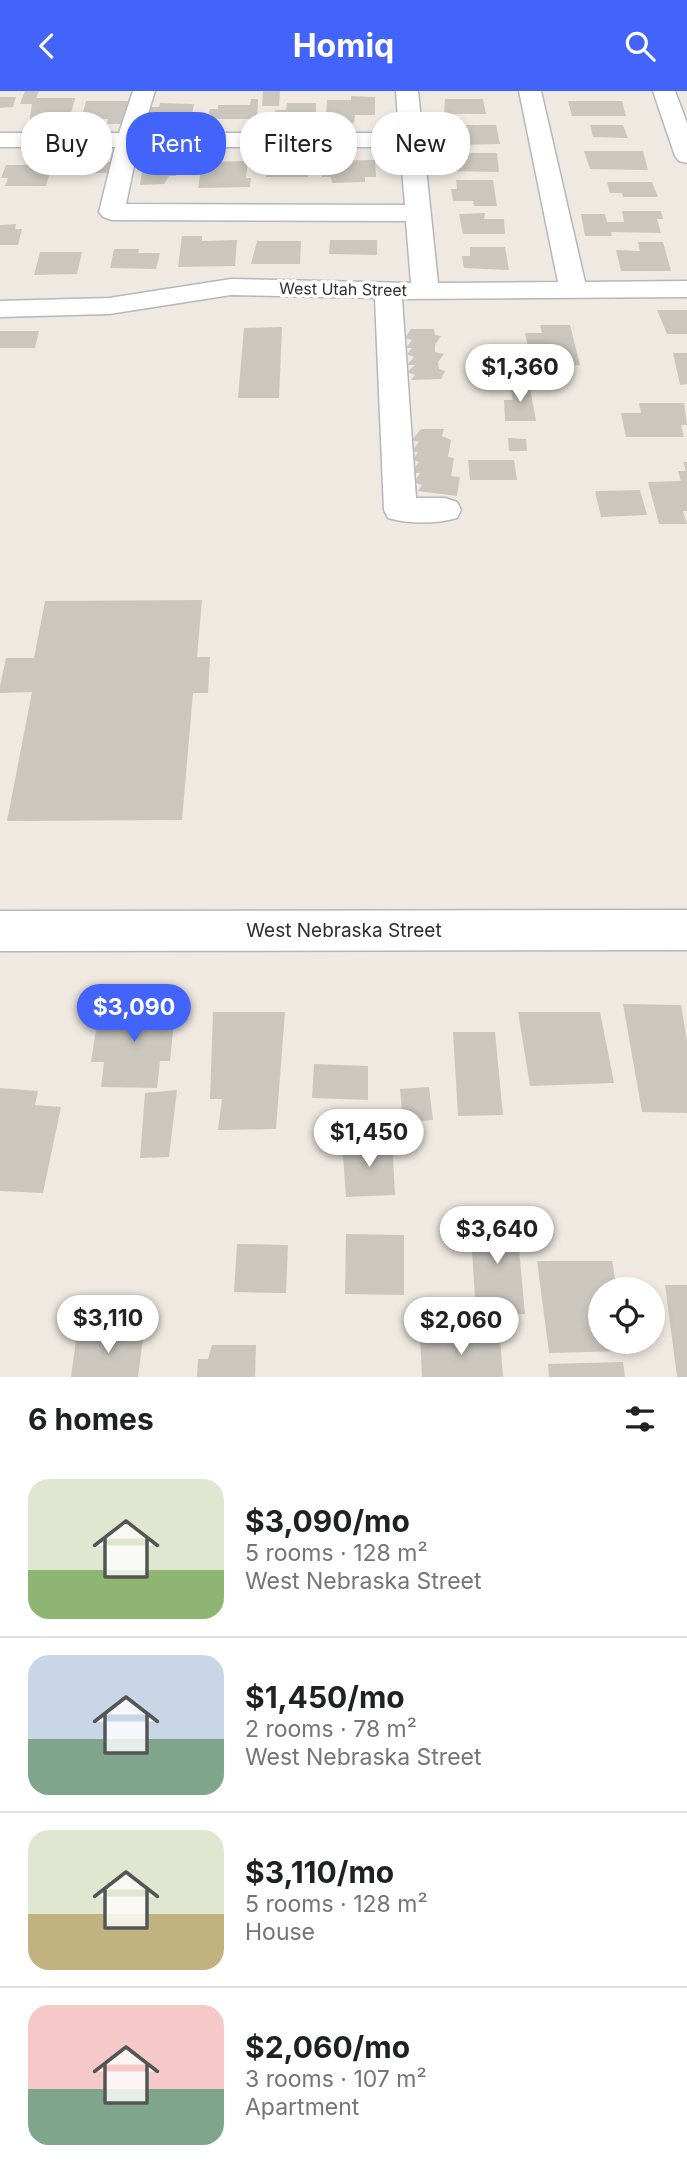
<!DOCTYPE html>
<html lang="en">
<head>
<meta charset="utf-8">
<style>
	:root { --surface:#fff; --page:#f2f2f2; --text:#202124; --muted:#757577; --line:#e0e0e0; --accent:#4264fb }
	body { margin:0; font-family:Inter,sans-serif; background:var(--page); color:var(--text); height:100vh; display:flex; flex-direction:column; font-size:26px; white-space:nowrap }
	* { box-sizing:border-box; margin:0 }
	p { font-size:23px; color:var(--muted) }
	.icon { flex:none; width:38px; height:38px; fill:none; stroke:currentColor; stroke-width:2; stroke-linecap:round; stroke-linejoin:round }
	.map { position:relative; height:1286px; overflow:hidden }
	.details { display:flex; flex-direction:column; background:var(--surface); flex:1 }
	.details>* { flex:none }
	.guide { position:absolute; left:21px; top:21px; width:646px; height:63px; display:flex; gap:14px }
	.tools { position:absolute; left:588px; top:1186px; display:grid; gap:14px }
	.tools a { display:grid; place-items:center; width:77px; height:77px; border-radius:50%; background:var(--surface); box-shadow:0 4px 10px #0003; font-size:35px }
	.price { position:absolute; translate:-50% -60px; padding:0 16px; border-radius:24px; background:#fff; color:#222; font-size:23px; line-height:46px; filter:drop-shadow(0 2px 4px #0008) }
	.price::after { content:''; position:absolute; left:50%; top:42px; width:21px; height:16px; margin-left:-10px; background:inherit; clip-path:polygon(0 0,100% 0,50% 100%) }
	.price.selected { background:var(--accent); color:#fff }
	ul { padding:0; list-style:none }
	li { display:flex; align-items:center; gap:21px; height:175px; padding:0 28px }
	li+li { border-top:2px solid var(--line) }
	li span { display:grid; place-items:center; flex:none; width:196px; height:140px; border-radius:21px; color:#555 }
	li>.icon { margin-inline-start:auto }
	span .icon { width:84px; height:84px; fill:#fffc; stroke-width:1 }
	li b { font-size:30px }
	h2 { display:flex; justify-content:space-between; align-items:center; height:84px; padding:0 28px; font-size:30px }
	.chip { padding:0 24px; border-radius:28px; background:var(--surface); box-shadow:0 4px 10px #0003; font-size:24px; line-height:63px }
	.chip.selected { background:var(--accent); color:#fff }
	header { display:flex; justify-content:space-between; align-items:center; height:91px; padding:0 28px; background:var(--accent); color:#fff; font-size:32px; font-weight:700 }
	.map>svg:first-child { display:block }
</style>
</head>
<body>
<header><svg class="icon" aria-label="back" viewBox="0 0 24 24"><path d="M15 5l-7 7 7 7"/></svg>Homiq<svg class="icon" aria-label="search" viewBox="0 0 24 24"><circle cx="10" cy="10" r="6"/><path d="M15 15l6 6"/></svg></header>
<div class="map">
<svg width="687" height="1286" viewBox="0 0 687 1286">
	<rect width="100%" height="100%" fill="#efe9e1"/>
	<!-- building -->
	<g fill="#cbc7bf">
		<path d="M25,0H39L36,7H75L70,27H43L40,33H29L32,13H20Z"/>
		<path d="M263,0H280L279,15H262Z"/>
		<path d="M351,5L375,6V24H355L354,32H340V26H326L327,9H351Z"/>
		<path d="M0,6H16L13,16L0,17Z"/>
		<path d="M251,8H258L257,28H208L210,18H218V14H250Z"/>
		<path d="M445,8H483L486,23H444Z"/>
		<path d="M86,10H128L123,33H107L108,28H96L97,25H82Z"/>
		<path d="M568,10H622L626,25H572Z"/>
		<path d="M160,12L194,13L191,28H144L146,16H159Z"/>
		<path d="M287,12H316V29H274L275,19H286Z"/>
		<path d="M461,34H496L500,53L456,54L454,42L462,41Z"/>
		<path d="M590,34H623L628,47L593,46Z"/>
		<path d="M584,60H643L648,79L590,78Z"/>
		<path d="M455,62H497L499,81L444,80L443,73H456Z"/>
		<path d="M375,69L376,86H365V91L332,92L331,86H322L321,70Z"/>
		<path d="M248,70L246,87H251L250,96L198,97L202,71Z"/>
		<path d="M267,70H308V86H266Z"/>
		<path d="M70,71H114L112,82H66Z"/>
		<path d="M6,74H52L46,95H5L8,87H1Z"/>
		<path d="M178,74L176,85H169L164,93L140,94L143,75Z"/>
		<path d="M456,89H493L497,115H474L473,110H453L451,98H457Z"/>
		<path d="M607,91H652L658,106H623L622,102H610Z"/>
		<path d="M622,120H661L663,128H657L661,142L611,141L612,145H585L581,123H605L607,131H624Z"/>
		<path d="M485,122L484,128H504L505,143H463L459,123Z"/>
		<path d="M16,133L15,138H22L18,154H0V134Z"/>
		<path d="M182,145H202V150L237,149L235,175L178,176Z"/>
		<path d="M330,149H377V164L329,163Z"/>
		<path d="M257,150H301L300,173H251Z"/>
		<path d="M638,151H663L671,180H621L616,159L640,160Z"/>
		<path d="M470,156H505L509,179L464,177L462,165H470Z"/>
		<path d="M114,158H139L138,162H160L156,178L110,177Z"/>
		<path d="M40,161H82L77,183L34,184Z"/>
		<path d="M657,219H687V243H667Z"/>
		<path d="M540,234H570L580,274L555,275L553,268L531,269L525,242H542Z"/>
		<path d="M282,236L279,307H238L244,237Z"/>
		<path d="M411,238H434L435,244L441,245L435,254V261L444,263L438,271L439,278L445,280L441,288L411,289L415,284L407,281L415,274H407L414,266L407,263L412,257H406L412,249L405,247Z"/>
		<path d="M0,240H39L35,257H0Z"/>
		<path d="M673,262H687V293L680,294Z"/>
		<path d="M510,291H529L536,330H505L504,309H513Z"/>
		<path d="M639,312H684L687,334H681L684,346H626L621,322H641Z"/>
		<path d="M421,338H444L442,345L451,349L448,366L454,367L451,385L460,386L457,405L418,400L422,394L414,391L420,382H411L419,371L413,369L418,361H411L419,351L412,349Z"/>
		<path d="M508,347L526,348L527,360H509Z"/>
		<path d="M468,369H514L517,389H470Z"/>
		<path d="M683,371H687V420H683L687,433H659L648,391L681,390L678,380H686Z"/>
		<path d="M640,399L647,424L601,426L595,400Z"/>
		<path d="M202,509L197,566H210L208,602H193L182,729L7,730L32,601L0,602V595L6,567H34L45,510Z"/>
		<path d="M128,909H166L165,920H175L170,970H160L157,997L101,996L104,971H91L99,919L127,920Z"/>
		<path d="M623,913L681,914L687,950V1022L642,1021Z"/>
		<path d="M213,921H285L276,1038L218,1039L222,1008H210Z"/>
		<path d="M518,921H600L614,992L530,995Z"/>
		<path d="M453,941H495L503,1024L458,1025Z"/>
		<path d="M314,973L368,975V1009L312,1007Z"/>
		<path d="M429,996L433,1029L403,1031L400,998Z"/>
		<path d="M0,997L38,1000L35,1014L61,1016L43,1102L0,1100Z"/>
		<path d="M177,999L169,1066L140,1067L145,1002Z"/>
		<path d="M392,1050L395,1104L346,1106L342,1051Z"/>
		<path d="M516,1125L525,1223H476L470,1126Z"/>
		<path d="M346,1143L404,1144V1204L345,1203Z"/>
		<path d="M237,1153L288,1154L286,1202L234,1201Z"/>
		<path d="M537,1170H612L617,1199H600V1251H626L627,1260L549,1262Z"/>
		<path d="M665,1194H687V1286H677Z"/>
		<path d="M144,1241L138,1286H71L77,1242Z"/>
		<path d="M420,1245H500L503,1286H422Z"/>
		<path d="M212,1254H256L255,1286H197L198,1268H208Z"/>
		<path d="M623,1271L625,1286H549L548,1273Z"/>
	</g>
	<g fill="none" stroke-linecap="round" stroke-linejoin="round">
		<defs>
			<g id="minor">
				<path d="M133,0H155L142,42H399L396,0H418L438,192L558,191L519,0H541L585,191L687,190V206L402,208L416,407H445L457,411L461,419L457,427C436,433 409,433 388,427L384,419L375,207L231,204L109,223L0,226V210L109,207L231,188L411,192L406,130L112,129L103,126L99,121L115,56H0V42H119ZM138,56H400L405,114L126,113Z"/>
				<path d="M653,0H675L687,32V72L679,70L675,65Z"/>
				<path d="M687,819V859L0,860V820Z"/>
			</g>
		</defs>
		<!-- minor casing -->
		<use href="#minor" stroke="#b4b7c1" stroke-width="3"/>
		<!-- minor -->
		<use href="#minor" fill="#fff" fill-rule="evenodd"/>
	</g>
	<g text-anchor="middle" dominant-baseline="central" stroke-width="7" stroke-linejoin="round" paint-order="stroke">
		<!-- far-street labels -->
		<g font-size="16" fill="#2e2e2e" stroke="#fff">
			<text transform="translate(343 198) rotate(1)">West Utah Street</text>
		</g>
		<!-- street labels -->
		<g font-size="19" fill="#2e2e2e" stroke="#fff">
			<text x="344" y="839">West Nebraska Street</text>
		</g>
	</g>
</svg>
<div class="tools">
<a><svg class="icon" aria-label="locate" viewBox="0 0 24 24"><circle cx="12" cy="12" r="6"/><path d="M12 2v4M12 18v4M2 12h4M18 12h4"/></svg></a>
</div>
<b class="price" style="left:520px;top:313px">$1,360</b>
<b class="price selected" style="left:134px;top:953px">$3,090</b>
<b class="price" style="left:369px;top:1078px">$1,450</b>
<b class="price" style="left:497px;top:1175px">$3,640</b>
<b class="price" style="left:108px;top:1264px">$3,110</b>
<b class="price" style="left:461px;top:1266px">$2,060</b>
<div class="guide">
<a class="chip">Buy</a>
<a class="chip selected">Rent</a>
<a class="chip">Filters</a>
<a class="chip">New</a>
</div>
</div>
<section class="details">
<h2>6 homes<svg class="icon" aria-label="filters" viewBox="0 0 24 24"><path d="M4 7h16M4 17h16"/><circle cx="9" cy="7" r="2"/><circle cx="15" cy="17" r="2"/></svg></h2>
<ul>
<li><span style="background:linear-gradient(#dfe7d0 65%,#8fb573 0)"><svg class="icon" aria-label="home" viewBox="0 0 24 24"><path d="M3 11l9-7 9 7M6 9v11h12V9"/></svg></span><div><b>$3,090/mo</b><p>5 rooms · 128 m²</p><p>West Nebraska Street</p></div></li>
<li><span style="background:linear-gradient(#c9d6e8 60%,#7fa58c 0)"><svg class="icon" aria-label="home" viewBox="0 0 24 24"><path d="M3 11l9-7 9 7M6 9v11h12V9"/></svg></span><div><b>$1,450/mo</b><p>2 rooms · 78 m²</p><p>West Nebraska Street</p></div></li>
<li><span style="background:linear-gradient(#dfe7d0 60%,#c2b280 0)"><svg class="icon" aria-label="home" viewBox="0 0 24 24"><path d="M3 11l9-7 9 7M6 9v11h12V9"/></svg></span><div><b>$3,110/mo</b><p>5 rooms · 128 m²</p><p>House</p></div></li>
<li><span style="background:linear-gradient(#f6c9c9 60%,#7fa58c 0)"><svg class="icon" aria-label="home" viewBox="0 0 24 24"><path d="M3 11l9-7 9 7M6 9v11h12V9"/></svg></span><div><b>$2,060/mo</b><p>3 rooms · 107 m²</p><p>Apartment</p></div></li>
</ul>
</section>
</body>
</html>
